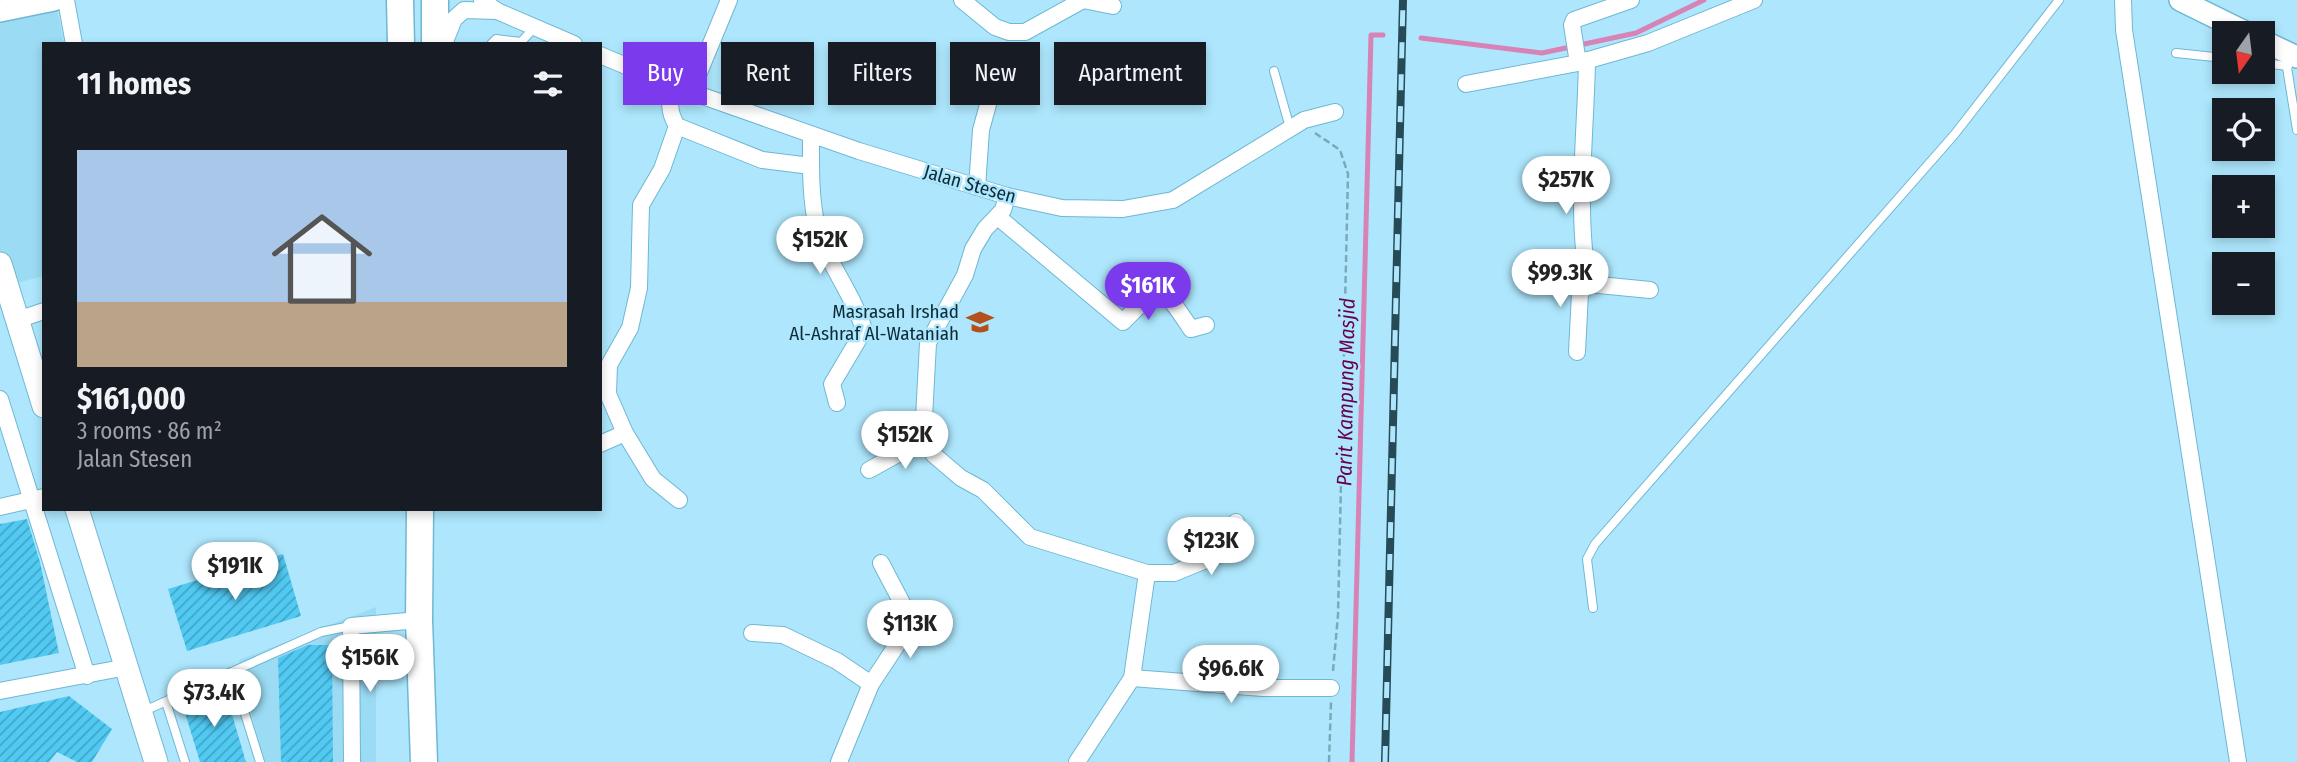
<!DOCTYPE html>
<html lang="en">
<head>
<meta charset="utf-8">
<style>
	:root { --surface:#171b24; --page:#242831; --text:#f1f3f6; --muted:#9ea1a6; --line:#363941; --accent:#7c3aed }
	body { margin:0; font-family:"Fira Sans Condensed",sans-serif; background:var(--page); color:var(--text); height:100vh; display:flex; flex-direction:column; font-size:26px; white-space:nowrap }
	* { box-sizing:border-box; margin:0 }
	p { font-size:23px; color:var(--muted) }
	.icon { flex:none; width:38px; height:38px; fill:none; stroke:currentColor; stroke-width:2; stroke-linecap:round; stroke-linejoin:round }
	.map { position:relative; flex:1; overflow:hidden }
	.panel { position:absolute; left:42px; top:42px; width:560px; height:469px; display:flex; flex-direction:column; background:var(--surface); border-radius:0px; box-shadow:0 4px 10px #0003 }
	.panel>* { flex:none }
	.top-card { position:absolute; left:623px; top:42px; width:665px; height:63px; display:flex; gap:14px }
	.needle { width:46px; rotate:194deg }
	.fabs { position:absolute; left:2212px; top:21px; display:grid; gap:14px }
	.fabs a { display:grid; place-items:center; width:63px; height:63px; border-radius:0px; background:var(--surface); box-shadow:0 4px 10px #0003; font-size:35px }
	.price { position:absolute; translate:-50% -60px; padding:0 16px; border-radius:24px; background:#fff; color:#222; font-size:23px; line-height:46px; filter:drop-shadow(0 2px 4px #0008) }
	.price::after { content:''; position:absolute; left:50%; top:42px; width:21px; height:16px; margin-left:-10px; background:inherit; clip-path:polygon(0 0,100% 0,50% 100%) }
	.price.active { background:var(--accent); color:#fff }
	ul { padding:0; list-style:none }
	li { display:grid; align-content:center; gap:14px; height:371px; padding:0 35px }
	li+li { border-top:2px solid var(--line) }
	li span { display:grid; place-items:center; height:217px; border-radius:0px; color:#555 }
	li>.icon { margin-inline-start:auto }
	span .icon { width:126px; height:126px; fill:#fffc; stroke-width:1 }
	li b { font-size:30px }
	h2 { display:flex; justify-content:space-between; align-items:center; height:84px; padding:0 35px; font-size:30px }
	.tag { padding:0 24px; border-radius:0px; background:var(--surface); box-shadow:0 4px 10px #0003; font-size:24px; line-height:63px }
	.tag.active { background:var(--accent); color:#fff }
	.map>svg:first-child { display:block }
</style>
</head>
<body>
<div class="map">
<svg width="2297" height="762" viewBox="0 0 2297 762">
	<defs>
		<pattern id="building-hatch" width="6" height="6" patternUnits="userSpaceOnUse" patternTransform="scale(1.75)"><rect width="6" height="6" fill="#51caf3"/><path d="M-1 1l2-2M0 6l6-6M5 7l2-2" fill="none" stroke="#42a4c6"/></pattern>
	</defs>
	<rect width="100%" height="100%" fill="#aee7fd"/>
	<!-- built -->
	<g fill="#9bdbf3">
		<path d="M57,8L64,44H44V276L0,287V19Z"/>
		<path d="M376,607V762H263L239,660Z"/>
	</g>
	<g fill="none" stroke-linecap="round" stroke-linejoin="round">
		<!-- stream -->
		<g stroke="#d883b6" stroke-width="5">
			<path d="M1421,38L1542,53L1636,33L1704,0"/>
			<path d="M1352,762L1371,35H1383"/>
		</g>
	</g>
	<!-- building -->
	<g fill="url(#building-hatch)">
		<path d="M27,519L40,562L59,653L0,665V524Z"/>
		<path d="M283,554L301,616L187,651L168,589Z"/>
		<path d="M308,645H332L333,762H281L278,658Z"/>
		<path d="M225,691L246,762H200L182,703Z"/>
		<path d="M69,696L112,729L92,762H77L57,752L49,762H0V712Z"/>
	</g>
	<g fill="none" stroke-linecap="round" stroke-linejoin="round">
		<defs>
			<g id="service">
				<path d="M491,44L496,39L521,42L535,27"/>
				<path d="M2176,53L2224,58"/>
				<path d="M2285,55L2297,130"/>
				<path d="M2263,63L2288,66"/>
				<path d="M1274,71L1290,128"/>
				<path d="M1593,608L1587,559L1595,544L1954,135L2059,0"/>
				<path d="M232,672L260,762"/>
				<path d="M166,702L185,762"/>
				<path d="M144,711L321,632L351,626"/>
			</g>
			<g id="minor">
				<path d="M66,0L74,44"/>
				<path d="M482,0L497,11L574,44"/>
				<path d="M962,0L995,27L1009,32H1025L1083,0L1113,6"/>
				<path d="M2123,0L2124,30L2238,762"/>
				<path d="M444,44L454,19L464,10L497,11"/>
				<path d="M600,55L674,86L859,151L1007,196L1062,208L1123,209L1173,200L1304,120L1335,112"/>
				<path d="M1587,60C1586,131 1575,215 1589,284L1650,290"/>
				<path d="M1578,63L1572,25L1574,20L1631,0"/>
				<path d="M1466,84L1578,63L1648,43L1754,0"/>
				<path d="M674,86C669,102 668,111 677,126L762,160L811,166"/>
				<path d="M691,92L729,0"/>
				<path d="M677,126L662,169L641,205L639,288L630,328L609,365L608,394L625,433L653,479L679,500"/>
				<path d="M811,135C811,165 810,197 817,227C825,260 854,295 864,330L832,384L837,403"/>
				<path d="M977,187L981,130L995,79"/>
				<path d="M1007,196L1003,210L985,229L973,249L965,275L928,343L924,418L925,439L934,455L961,478L983,490L1030,537L1147,573H1174L1223,553L1236,522"/>
				<path d="M998,217L1123,322C1162,282 1160,283 1191,329L1206,325"/>
				<path d="M17,320L44,311"/>
				<path d="M1577,352L1580,293L1589,284"/>
				<path d="M0,399L87,676"/>
				<path d="M600,444L625,433"/>
				<path d="M869,470L925,439"/>
				<path d="M0,507L44,497"/>
				<path d="M752,633L783,635L837,661L871,684"/>
				<path d="M1132,678L1263,688H1331"/>
				<path d="M0,691L127,667"/>
				<path d="M352,762L351,626L419,620"/>
				<path d="M839,762L871,684L912,622L881,563"/>
				<path d="M1077,762L1132,678L1147,573"/>
			</g>
			<g id="tertiary">
				<path d="M2180,0L2247,33"/>
				<path d="M0,11L54,0"/>
				<path d="M2263,41L2297,57"/>
			</g>
			<g id="secondary">
				<path d="M0,264L44,406"/>
				<path d="M77,509L156,762"/>
			</g>
			<g id="trunk">
				<path d="M400,0L401,44"/>
				<path d="M435,0V44"/>
				<path d="M420,509L419,620L424,762"/>
			</g>
		</defs>
		<!-- service casing -->
		<use href="#service" stroke="#6fb7d2" stroke-width="10"/>
		<!-- minor casing -->
		<use href="#minor" stroke="#6fb7d2" stroke-width="18"/>
		<!-- tertiary casing -->
		<use href="#tertiary" stroke="#6fb7d2" stroke-width="24"/>
		<!-- secondary casing -->
		<use href="#secondary" stroke="#6fb7d2" stroke-width="25"/>
		<!-- trunk casing -->
		<use href="#trunk" stroke="#6fb7d2" stroke-width="29"/>
		<!-- path -->
		<g stroke="#79aabc" stroke-width="2.5" stroke-dasharray="7 3.5" stroke-linecap="butt">
			<path d="M1315,133L1340,150L1348,174L1338,615L1333,671"/>
			<path d="M1329,762L1331,702"/>
		</g>
		<!-- service -->
		<use href="#service" stroke="#fff" stroke-width="8"/>
		<!-- minor -->
		<use href="#minor" stroke="#fff" stroke-width="16"/>
		<!-- tertiary -->
		<use href="#tertiary" stroke="#fff" stroke-width="21"/>
		<!-- secondary -->
		<use href="#secondary" stroke="#fff" stroke-width="23"/>
		<!-- trunk -->
		<use href="#trunk" stroke="#fff" stroke-width="26"/>
		<defs>
			<path id="rail" d="M1385,762L1403,0"/>
		</defs>
		<!-- rail casing -->
		<use href="#rail" stroke="#274a57" stroke-width="8"/>
		<!-- rail -->
		<use href="#rail" stroke="#aee7fd" stroke-width="5" stroke-dasharray="16" stroke-linecap="butt"/>
	</g>
	<!-- icons -->
	<defs>
		<symbol id="school-bare" viewBox="-9 -9 18 18"><path d="M0-5L7-2L0 1L-7-2ZM-4 1L0 2.5L4 1V4Q0 6-4 4Z" fill="#b4501c" stroke="#aee7fd" stroke-width="2.5" paint-order="stroke"/></symbol>
	</defs>
	<g fill-rule="evenodd">
		<use href="#school-bare" x="961" y="303" width="38" height="38"/>
	</g>
	<g text-anchor="middle" dominant-baseline="central" stroke-width="5" stroke-linejoin="round" paint-order="stroke">
		<!-- street labels -->
		<g font-size="19" fill="#0c2b36" stroke="#aee7fd">
			<text transform="translate(970 184) rotate(16)">Jalan Stesen</text>
		</g>
		<!-- poi labels -->
		<g font-size="19" fill="#0c2b36" stroke="#aee7fd" text-anchor="end">
			<text x="959" y="311">Masrasah Irshad<tspan x="959" dy="22">Al-Ashraf Al-Wataniah</tspan></text>
		</g>
		<!-- water labels -->
		<g font-size="21" font-style="italic" fill="#6a004d" stroke="#aee7fd">
			<text transform="translate(1346 392) rotate(-89)">Parit Kampung Masjid</text>
		</g>
	</g>
</svg>
<div class="fabs">
<a><svg class="needle" viewBox="-14 -14 28 28"><path d="M0-13l5 13h-10z" fill="#e53935"/><path d="M0 13l5-13h-10z" fill="#9ea1a6"/></svg></a>
<a><svg class="icon" aria-label="locate" viewBox="0 0 24 24"><circle cx="12" cy="12" r="6"/><path d="M12 2v4M12 18v4M2 12h4M18 12h4"/></svg></a>
<a>+</a>
<a>−</a>
</div>
<b class="price" style="left:1566px;top:216px">$257K</b>
<b class="price" style="left:820px;top:276px">$152K</b>
<b class="price" style="left:1560px;top:309px">$99.3K</b>
<b class="price active" style="left:1148px;top:322px">$161K</b>
<b class="price" style="left:905px;top:471px">$152K</b>
<b class="price" style="left:1211px;top:577px">$123K</b>
<b class="price" style="left:235px;top:602px">$191K</b>
<b class="price" style="left:910px;top:660px">$113K</b>
<b class="price" style="left:370px;top:694px">$156K</b>
<b class="price" style="left:1231px;top:705px">$96.6K</b>
<b class="price" style="left:214px;top:729px">$73.4K</b>
<div class="top-card">
<a class="tag active">Buy</a>
<a class="tag">Rent</a>
<a class="tag">Filters</a>
<a class="tag">New</a>
<a class="tag">Apartment</a>
</div>
<section class="panel">
<h2>11 homes<svg class="icon" aria-label="filters" viewBox="0 0 24 24"><path d="M4 7h16M4 17h16"/><circle cx="9" cy="7" r="2"/><circle cx="15" cy="17" r="2"/></svg></h2>
<ul>
<li><span style="background:linear-gradient(#a9c7e8 70%,#b9a48a 0)"><svg class="icon" aria-label="home" viewBox="0 0 24 24"><path d="M3 11l9-7 9 7M6 9v11h12V9"/></svg></span><div><b>$161,000</b><p>3 rooms · 86 m²</p><p>Jalan Stesen</p></div></li>
</ul>
</section>
</div>
</body>
</html>
